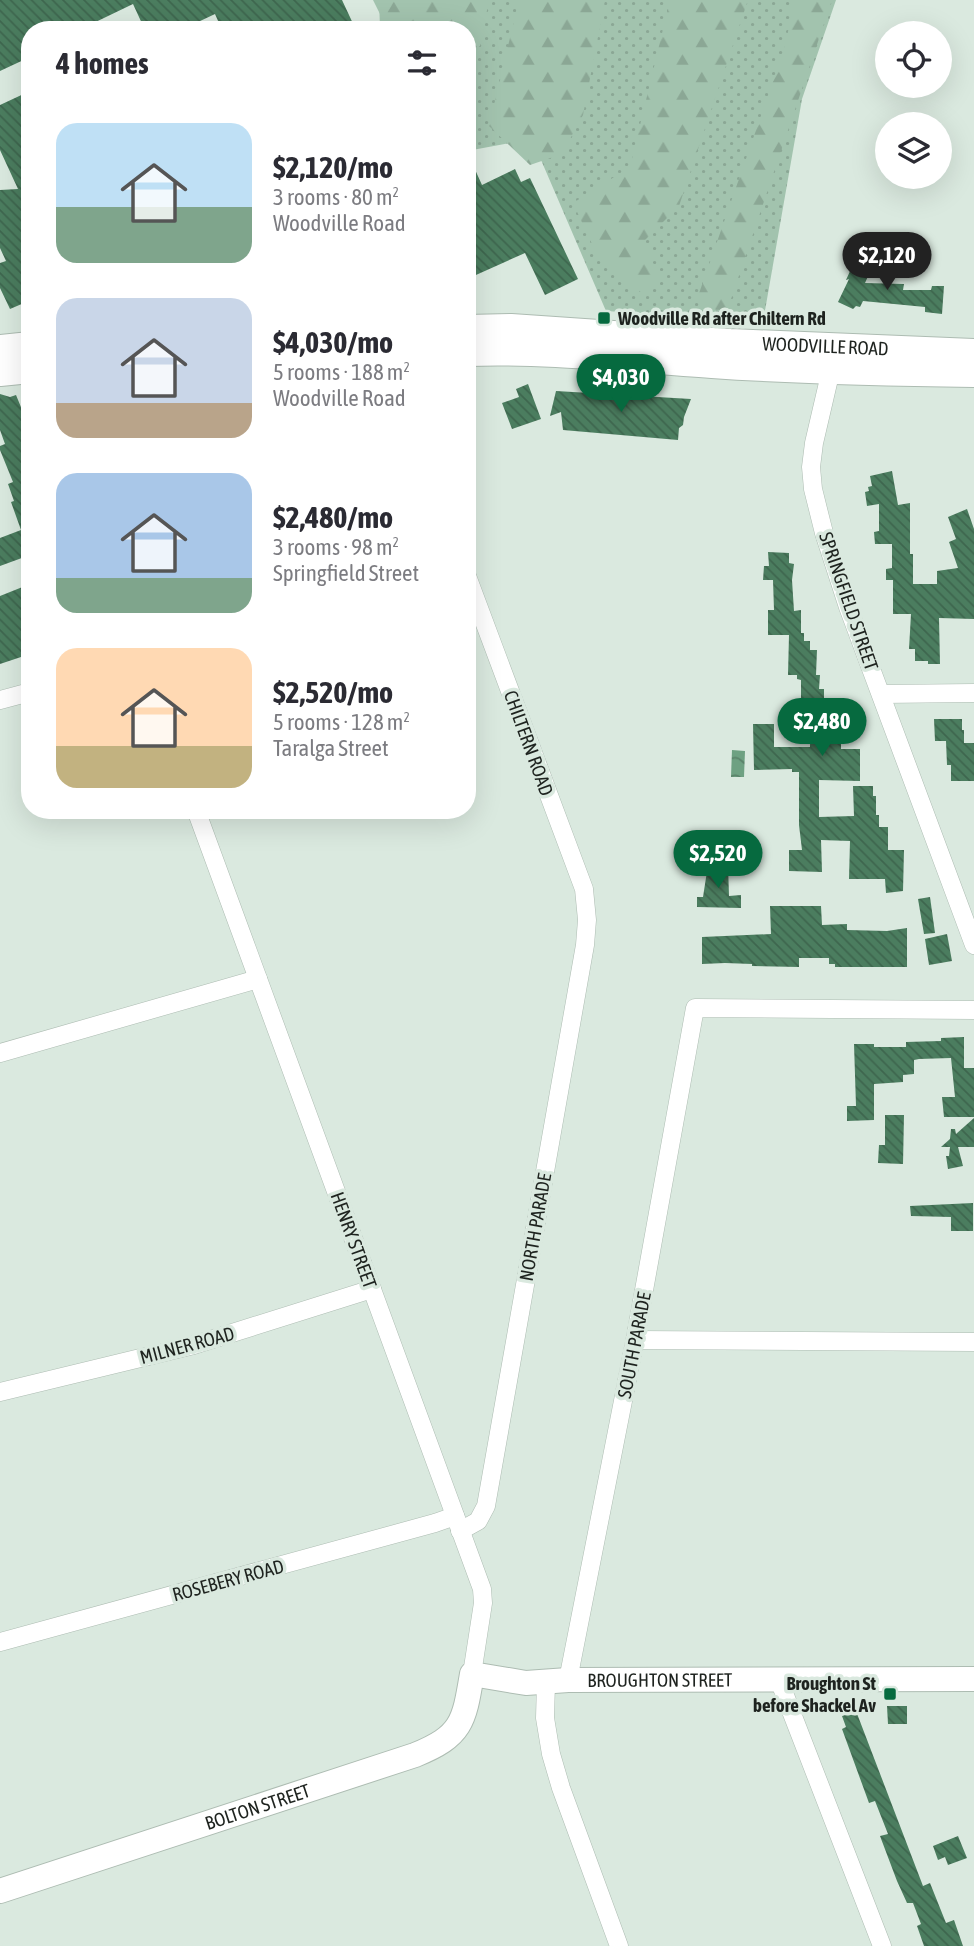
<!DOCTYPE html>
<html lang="en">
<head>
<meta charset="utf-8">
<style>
	:root { --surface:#fff; --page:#f7f7f7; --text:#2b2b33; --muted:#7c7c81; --accent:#066a3f }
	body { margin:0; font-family:"Asap Condensed",sans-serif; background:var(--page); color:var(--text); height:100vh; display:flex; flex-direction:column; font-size:26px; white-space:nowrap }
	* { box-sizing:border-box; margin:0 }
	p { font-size:23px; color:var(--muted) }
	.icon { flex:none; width:38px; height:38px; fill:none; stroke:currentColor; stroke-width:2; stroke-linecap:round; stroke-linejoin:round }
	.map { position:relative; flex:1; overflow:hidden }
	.sheet { position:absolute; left:21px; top:21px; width:455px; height:798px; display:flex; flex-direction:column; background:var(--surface); border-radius:28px; box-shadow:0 7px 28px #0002 }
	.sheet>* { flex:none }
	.fabs { position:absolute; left:875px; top:21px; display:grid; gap:14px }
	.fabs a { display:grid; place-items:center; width:77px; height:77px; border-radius:50%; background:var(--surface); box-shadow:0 7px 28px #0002; font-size:35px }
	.price { position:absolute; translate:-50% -60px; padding:0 16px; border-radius:24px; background:var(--accent); color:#fff; font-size:23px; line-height:46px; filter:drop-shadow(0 2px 4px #0008) }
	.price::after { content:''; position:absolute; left:50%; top:42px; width:21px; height:16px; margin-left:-10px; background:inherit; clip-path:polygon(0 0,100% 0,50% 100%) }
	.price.active { background:#222; color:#fff }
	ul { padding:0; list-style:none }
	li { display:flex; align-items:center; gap:21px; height:175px; padding:0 35px }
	li span { display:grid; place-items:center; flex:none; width:196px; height:140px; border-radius:21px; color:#555 }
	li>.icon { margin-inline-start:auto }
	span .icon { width:84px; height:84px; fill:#fffc; stroke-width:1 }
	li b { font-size:30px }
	h2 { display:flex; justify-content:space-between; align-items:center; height:84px; padding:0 35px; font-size:30px }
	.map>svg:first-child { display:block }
</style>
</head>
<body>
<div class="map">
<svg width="974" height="1946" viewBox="0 0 974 1946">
	<defs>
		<pattern id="grass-dots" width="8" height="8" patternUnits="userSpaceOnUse" patternTransform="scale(1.75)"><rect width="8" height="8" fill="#a2c3ae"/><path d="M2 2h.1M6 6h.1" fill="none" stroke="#8ba795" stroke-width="1.8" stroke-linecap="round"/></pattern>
		<pattern id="forest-firs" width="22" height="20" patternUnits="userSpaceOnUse" patternTransform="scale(1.75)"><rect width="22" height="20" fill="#a2c3ae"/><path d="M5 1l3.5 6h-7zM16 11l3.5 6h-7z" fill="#8ba795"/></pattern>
		<pattern id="water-waves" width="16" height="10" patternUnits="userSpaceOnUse" patternTransform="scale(1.75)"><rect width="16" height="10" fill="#6ea182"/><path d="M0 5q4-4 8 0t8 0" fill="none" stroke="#5a836a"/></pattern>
		<pattern id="building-back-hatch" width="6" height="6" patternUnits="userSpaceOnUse" patternTransform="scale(1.75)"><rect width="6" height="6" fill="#4b7d5f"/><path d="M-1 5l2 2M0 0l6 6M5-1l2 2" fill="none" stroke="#3e664e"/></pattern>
	</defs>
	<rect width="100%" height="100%" fill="#dae9df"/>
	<!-- grass -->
	<path fill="url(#grass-dots)" d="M373,0H836L802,99L763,322L606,311L532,139L467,151V30H388Z"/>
	<!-- forest -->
	<g fill="url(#forest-firs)">
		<path d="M379,0H489L480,46L467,54V30H382L380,28Z"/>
		<path d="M519,0H605L583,115L562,154L530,165L489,126Z"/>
		<path d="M670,0H748L679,206L645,240L659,280L643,294L598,257L573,203L630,167Z"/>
		<path d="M795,0H832L726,314L696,302L784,50Z"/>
	</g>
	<!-- water -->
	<path fill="url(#water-waves)" d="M732,750L745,751L744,777H731Z"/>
	<!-- building -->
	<g fill="url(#building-back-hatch)">
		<path d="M0,0H342L356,30H222L215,14L181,30H145L133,4L79,30H30V57L0,71Z"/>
		<path d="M30,91V187L26,189L30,198V296L21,297L24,303L10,309L0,288V263L6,261L0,248V190L18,189L0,150V105Z"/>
		<path d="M467,152L482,185L515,169L521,182L530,178L578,279L545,295L525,253L467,279Z"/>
		<path d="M856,258L873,265L865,283L904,284L903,290H931L932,286H944L942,314L925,312V307L863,301L860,307L856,306L853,309L838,302L849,279L846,280Z"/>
		<path d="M528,384L541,419L512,429L502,403L519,397L516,389Z"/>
		<path d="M556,391L691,399L684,417L683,425L679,428L678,440L563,430L561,412L550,416Z"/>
		<path d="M0,394L10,397L16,395L30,429V555L0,566V538L21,530L11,502L14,501L8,484L13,482L0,450V446L5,444L0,430Z"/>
		<path d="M892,471L898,505L910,503V554H913V584H937V571L958,568L949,542L956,539L948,517L967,509L974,529V619L939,618L940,664H928V661H915V649H909L911,614H893V580H886V569L892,568V544H875L874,532L879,531V504L867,506L865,492L869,491L868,487L872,486L870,476Z"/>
		<path d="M768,552L789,553V563L794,564L792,580L794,611L801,610V633H804V641H810V650H817L816,675H820L819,689H824V708H841V749H860V781L819,780V817L854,816L853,786H873V796H876V815H879V827H888V850H904L903,891L886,893L885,879H849L850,841L821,840L822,872L789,871V850H802L799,825V772H792V769L754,770L753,724H774V747H810L811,702H801V680L797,679V675H788L789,635H768V610H774L773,580H763L764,566H769Z"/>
		<path d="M30,584V654L0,664V596Z"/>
		<path d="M934,719H962V730H964V743H974V781H951V765H947L946,741H935Z"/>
		<path d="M708,865H728L729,896L741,895V908L697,907V897H703Z"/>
		<path d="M930,897L935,933L924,934L918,899Z"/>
		<path d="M770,906H821L822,925L847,924V930L887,931L907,928V967H835V964H829V958H799V967L752,966V964L725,963L702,964V937L771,934Z"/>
		<path d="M947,934L952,961L929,965L925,939Z"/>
		<path d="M964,1037V1068H974V1117H944L942,1097H955L951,1058L919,1059L914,1060V1074L903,1075V1082L874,1084V1120L847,1121V1106H856L854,1044H874V1047H906V1042L941,1041V1038Z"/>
		<path d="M885,1115H904L903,1164L878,1163L879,1145H885Z"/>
		<path d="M974,1118V1147H958L963,1166L948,1169L946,1156H949L950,1147H941L950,1139L951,1129H955L956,1134Z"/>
		<path d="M973,1203V1231H951V1217L911,1216L910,1206Z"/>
		<path d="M887,1706H907V1724H888Z"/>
		<path d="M856,1711L923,1886L930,1883L946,1923L954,1920L963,1946H924L917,1926L921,1924L913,1903H907L897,1881L880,1836L888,1834L875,1801L869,1803L842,1729L846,1727L842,1716Z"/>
		<path d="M958,1836L967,1858L948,1865L945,1857L938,1860L933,1846Z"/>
	</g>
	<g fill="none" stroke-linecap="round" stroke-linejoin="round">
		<defs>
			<g id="street">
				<path d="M831,370L814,443L811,467L813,489L824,533L848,607L974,945"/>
				<path d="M881,694L974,693"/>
				<path d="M0,700L30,692"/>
				<path d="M196,810L482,1589L483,1603L472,1674"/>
				<path d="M0,1053L258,979"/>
				<path d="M635,1340L974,1342"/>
				<path d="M0,1392L194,1345L372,1289"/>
				<path d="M460,1531L478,1521L486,1506L585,945L587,920L584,889L467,576"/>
				<path d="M0,1642L435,1523L455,1516"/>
				<path d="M568,1680L635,1340L695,1008L974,1010"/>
				<path d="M779,1680L882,1946"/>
				<path d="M546,1683L545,1718L551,1754L561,1788L619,1946"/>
			</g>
			<g id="secondary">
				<path id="s1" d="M0,1891L415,1755C462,1736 464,1722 472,1674L526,1683L568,1680L974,1679"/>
			</g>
			<g id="primary">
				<path id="s2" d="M467,328L511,327L730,342L974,352"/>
				<path d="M0,348L30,345"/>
				<path d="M467,353C549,350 631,360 712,365C799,371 887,373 974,374"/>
				<path d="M0,373L30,370"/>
			</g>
		</defs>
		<!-- street casing -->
		<use href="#street" stroke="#adbcb2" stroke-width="19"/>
		<!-- secondary casing -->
		<use href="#secondary" stroke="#adbcb2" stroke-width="26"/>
		<!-- primary casing -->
		<use href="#primary" stroke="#adbcb2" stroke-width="28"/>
		<!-- street -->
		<use href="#street" stroke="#fff" stroke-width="18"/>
		<!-- secondary -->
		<use href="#secondary" stroke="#fff" stroke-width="24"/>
		<!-- primary -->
		<use href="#primary" stroke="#fff" stroke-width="26"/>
	</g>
	<!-- markers -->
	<g fill="#066a3f" stroke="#dae9df" stroke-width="2.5">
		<rect x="597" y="311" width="14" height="14" rx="3.5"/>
		<rect x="883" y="1687" width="14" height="14" rx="3.5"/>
	</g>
	<g text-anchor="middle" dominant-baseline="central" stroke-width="7" stroke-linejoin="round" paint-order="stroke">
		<!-- poi labels -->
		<g font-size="19" font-weight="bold" fill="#1e231f" stroke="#dae9df" text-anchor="start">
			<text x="618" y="318">Woodville Rd after Chiltern Rd</text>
			<text x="876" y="1683" text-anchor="end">Broughton St<tspan x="876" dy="22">before Shackel Av</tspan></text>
		</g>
		<!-- street labels -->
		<g font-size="19" fill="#1e231f" stroke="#dae9df">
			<text stroke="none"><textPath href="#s2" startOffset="359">WOODVILLE ROAD</textPath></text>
			<text transform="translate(849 601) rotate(71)">SPRINGFIELD STREET</text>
			<text transform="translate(529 743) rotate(70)">CHILTERN ROAD</text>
			<text transform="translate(535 1227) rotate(-80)">NORTH PARADE</text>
			<text transform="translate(354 1240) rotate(70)">HENRY STREET</text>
			<text transform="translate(187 1345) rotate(-15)">MILNER ROAD</text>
			<text transform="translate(634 1345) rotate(-79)">SOUTH PARADE</text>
			<text transform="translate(228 1580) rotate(-15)">ROSEBERY ROAD</text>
			<text stroke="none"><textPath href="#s1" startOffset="732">BROUGHTON STREET</textPath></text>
			<text stroke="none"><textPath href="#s1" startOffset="271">BOLTON STREET</textPath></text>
		</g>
	</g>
</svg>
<div class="fabs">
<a><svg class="icon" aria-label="locate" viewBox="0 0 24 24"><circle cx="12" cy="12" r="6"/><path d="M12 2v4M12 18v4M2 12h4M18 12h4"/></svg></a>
<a><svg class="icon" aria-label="layers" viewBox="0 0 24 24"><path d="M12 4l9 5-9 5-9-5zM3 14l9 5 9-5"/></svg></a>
</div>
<b class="price active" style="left:887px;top:292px">$2,120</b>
<b class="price" style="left:621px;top:414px">$4,030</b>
<b class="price" style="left:822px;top:758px">$2,480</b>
<b class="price" style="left:718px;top:890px">$2,520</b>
<section class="sheet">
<h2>4 homes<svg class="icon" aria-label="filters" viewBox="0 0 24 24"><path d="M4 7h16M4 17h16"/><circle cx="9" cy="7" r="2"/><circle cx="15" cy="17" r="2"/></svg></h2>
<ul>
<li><span style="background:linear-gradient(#bfe0f5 60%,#7fa58c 0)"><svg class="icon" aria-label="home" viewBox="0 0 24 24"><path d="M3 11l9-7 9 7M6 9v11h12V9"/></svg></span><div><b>$2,120/mo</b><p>3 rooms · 80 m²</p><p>Woodville Road</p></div></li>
<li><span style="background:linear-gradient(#c9d6e8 75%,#b9a48a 0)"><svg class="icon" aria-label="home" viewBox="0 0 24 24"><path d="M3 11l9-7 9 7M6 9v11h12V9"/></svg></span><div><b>$4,030/mo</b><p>5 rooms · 188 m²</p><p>Woodville Road</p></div></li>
<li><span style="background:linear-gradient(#a9c7e8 75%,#7fa58c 0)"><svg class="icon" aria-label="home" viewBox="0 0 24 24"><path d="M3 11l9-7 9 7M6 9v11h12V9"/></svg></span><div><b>$2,480/mo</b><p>3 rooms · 98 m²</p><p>Springfield Street</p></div></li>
<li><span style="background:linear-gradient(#ffd9b3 70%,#c2b280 0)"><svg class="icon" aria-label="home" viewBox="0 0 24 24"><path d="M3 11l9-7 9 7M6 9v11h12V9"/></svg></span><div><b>$2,520/mo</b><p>5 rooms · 128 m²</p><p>Taralga Street</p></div></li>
</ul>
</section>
</div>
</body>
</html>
